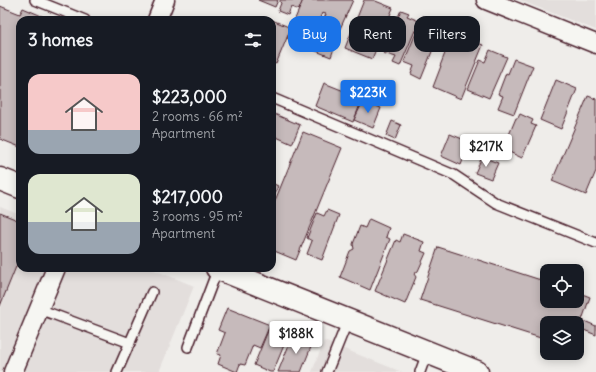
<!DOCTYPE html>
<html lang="en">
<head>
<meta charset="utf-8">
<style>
	:root { --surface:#171b24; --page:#20242c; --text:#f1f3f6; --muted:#9ea1a6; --accent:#1a73e8 }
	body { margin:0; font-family:Delius,sans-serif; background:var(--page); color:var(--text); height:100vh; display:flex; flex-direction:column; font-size:15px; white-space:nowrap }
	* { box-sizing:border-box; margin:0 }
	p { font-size:13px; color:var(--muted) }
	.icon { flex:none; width:22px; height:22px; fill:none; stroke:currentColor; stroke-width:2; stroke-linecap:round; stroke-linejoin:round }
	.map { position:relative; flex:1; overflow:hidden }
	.sheet { position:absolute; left:16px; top:16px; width:260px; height:256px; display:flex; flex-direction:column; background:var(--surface); border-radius:12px; box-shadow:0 2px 10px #0003 }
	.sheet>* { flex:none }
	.top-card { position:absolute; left:288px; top:16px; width:248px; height:36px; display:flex; gap:8px }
	.tools { position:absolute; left:540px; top:264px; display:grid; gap:8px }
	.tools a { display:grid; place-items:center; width:44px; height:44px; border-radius:8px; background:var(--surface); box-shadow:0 2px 10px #0003; font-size:20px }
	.price { position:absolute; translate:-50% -34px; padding:0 9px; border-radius:4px; background:#fff; color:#222; font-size:13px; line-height:26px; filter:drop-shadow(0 1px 2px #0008) }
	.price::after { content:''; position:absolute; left:50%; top:24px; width:12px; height:9px; margin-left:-6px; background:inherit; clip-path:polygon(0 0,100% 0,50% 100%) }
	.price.current { background:var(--accent); color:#fff }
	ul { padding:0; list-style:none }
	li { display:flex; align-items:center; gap:12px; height:100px; padding:0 12px }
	li span { display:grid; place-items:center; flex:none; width:112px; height:80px; border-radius:12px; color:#555 }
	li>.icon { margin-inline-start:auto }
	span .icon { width:48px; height:48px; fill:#fffc; stroke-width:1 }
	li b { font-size:17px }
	h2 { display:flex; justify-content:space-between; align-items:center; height:48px; padding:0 12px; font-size:17px }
	.chip { padding:0 14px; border-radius:12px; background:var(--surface); box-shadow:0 2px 10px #0003; font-size:14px; line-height:36px }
	.chip.current { background:var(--accent); color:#fff }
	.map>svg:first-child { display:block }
</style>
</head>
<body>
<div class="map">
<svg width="596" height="372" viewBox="0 0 596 372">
	<rect width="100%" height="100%" fill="#efedea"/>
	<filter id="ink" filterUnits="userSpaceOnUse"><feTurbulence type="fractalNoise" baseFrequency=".025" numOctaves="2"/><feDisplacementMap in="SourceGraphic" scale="8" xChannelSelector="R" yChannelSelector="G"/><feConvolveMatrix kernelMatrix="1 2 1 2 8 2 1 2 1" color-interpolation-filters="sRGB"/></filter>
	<g filter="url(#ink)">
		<!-- built -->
		<g fill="#e3dedc">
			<path d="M519,0H596V30Z"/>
			<path d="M0,207L20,215V268H149L194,286L159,372H0Z"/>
			<path d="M324,341L402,372H312Z"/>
		</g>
		<!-- building -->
		<g fill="#c6babb" stroke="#4a1f2b">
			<path d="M258,0H278L275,7Z"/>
			<path d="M280,0H303L299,10L291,7L288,15L278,11L281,3L280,2Z"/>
			<path d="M303,0H353L335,40H337L331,57L311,49L326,14L322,13L308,47L287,38Z"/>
			<path d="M364,0H373L393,8L372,59L345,48Z"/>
			<path d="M0,6L20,14L23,8L51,20H20V147L0,139Z"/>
			<path d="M401,10L409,13L407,16L419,21L400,66L393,63L396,57L383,53Z"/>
			<path d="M423,16L443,24L421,79L411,74L414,66L404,62Z"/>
			<path d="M272,20L291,28L276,64L272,62Z"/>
			<path d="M453,33L483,45L461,99L433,87L441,66H440Z"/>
			<path d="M490,50L507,57L489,98L468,89L480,60L485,62Z"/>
			<path d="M514,59L533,66L514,114L498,108L503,96L498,94L506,73L508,74Z"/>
			<path d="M556,80L577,89L561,129L540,120Z"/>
			<path d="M324,83L349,93L350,89L364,95L353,122L315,106Z"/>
			<path d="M588,96L596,99V171L586,195L552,181Z"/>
			<path d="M363,101L381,108L373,128L354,120Z"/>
			<path d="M272,113L300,125L292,144L272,135Z"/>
			<path d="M520,114L533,120L531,124L536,126L522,158L503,149L516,118H518Z"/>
			<path d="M392,121L401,125L395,140L386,136Z"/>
			<path d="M303,132L342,148L296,260L272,250V208Z"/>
			<path d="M450,134L470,142L461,165L441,156Z"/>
			<path d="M482,157L498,163L491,179L475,173Z"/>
			<path d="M272,183L278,186L272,202Z"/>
			<path d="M327,210L339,215L322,260L307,254L312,241L307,238L317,213L324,216Z"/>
			<path d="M0,213L20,221V257L0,306Z"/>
			<path d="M369,219L389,228L386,237L390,239L370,290L340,277L350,251L354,249L353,244L360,226L365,228Z"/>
			<path d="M403,234L424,242L421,251L426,253L418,271L414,274L416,277L405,304L375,291L396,240L400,242Z"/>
			<path d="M438,247L547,282V301H577V292L590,297L582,320L596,326V335L579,328L577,336V323H547V340L420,300Z"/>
			<path d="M227,308L270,325L260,348L253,345L245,365L240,364L237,372L218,364L221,355L217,354L225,333L218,330Z"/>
			<path d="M270,326L289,333L273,372H270L254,365Z"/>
			<path d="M293,335L313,342L301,372H278Z"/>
		</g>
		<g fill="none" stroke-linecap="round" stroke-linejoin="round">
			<defs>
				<g id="service">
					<path d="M35,0L85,20"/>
					<path d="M272,98L454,175L496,203L596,243"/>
					<path d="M39,309L130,343"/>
					<path d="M188,347L218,268"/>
					<path d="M117,372L152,292"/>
					<path d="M327,372L348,320"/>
					<path d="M420,372L427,353"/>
				</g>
				<g id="minor">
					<path d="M486,0L596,44"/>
					<path d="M157,20L165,0"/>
					<path d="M13,372L56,268"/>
				</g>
				<g id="primary">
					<path d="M0,179L20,187"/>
					<path d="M217,268L477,372"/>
				</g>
			</defs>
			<!-- service casing -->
			<use href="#service" stroke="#4a1f2b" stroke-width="12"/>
			<!-- minor casing -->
			<use href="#minor" stroke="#4a1f2b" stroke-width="21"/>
			<!-- primary casing -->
			<use href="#primary" stroke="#4a1f2b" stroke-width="25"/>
			<!-- service -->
			<use href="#service" stroke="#f6f6f2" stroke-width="9"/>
			<!-- minor -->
			<use href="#minor" stroke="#f6f6f2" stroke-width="18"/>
			<!-- primary -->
			<use href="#primary" stroke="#f6f6f2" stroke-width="22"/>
		</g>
	</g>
</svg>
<div class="tools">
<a><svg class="icon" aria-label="locate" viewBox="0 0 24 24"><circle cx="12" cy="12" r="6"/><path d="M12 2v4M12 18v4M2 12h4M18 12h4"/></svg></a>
<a><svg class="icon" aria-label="layers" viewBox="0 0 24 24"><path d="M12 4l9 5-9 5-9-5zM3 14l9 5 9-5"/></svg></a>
</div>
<b class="price current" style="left:368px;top:114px">$223K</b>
<b class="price" style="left:486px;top:168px">$217K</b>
<b class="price" style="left:296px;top:355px">$188K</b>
<div class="top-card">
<a class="chip current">Buy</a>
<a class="chip">Rent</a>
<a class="chip">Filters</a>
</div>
<section class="sheet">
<h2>3 homes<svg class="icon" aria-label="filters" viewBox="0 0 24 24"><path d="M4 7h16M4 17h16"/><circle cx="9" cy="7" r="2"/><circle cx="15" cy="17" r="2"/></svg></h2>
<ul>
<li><span style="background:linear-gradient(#f6c9c9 70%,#9aa5b1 0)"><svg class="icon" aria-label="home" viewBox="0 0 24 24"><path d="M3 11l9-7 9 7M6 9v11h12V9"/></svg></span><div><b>$223,000</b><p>2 rooms · 66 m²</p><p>Apartment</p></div></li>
<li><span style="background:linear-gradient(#dfe7d0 60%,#9aa5b1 0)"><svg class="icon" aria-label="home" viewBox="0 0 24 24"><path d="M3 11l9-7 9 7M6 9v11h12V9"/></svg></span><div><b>$217,000</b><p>3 rooms · 95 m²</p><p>Apartment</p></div></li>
</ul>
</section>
</div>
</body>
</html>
